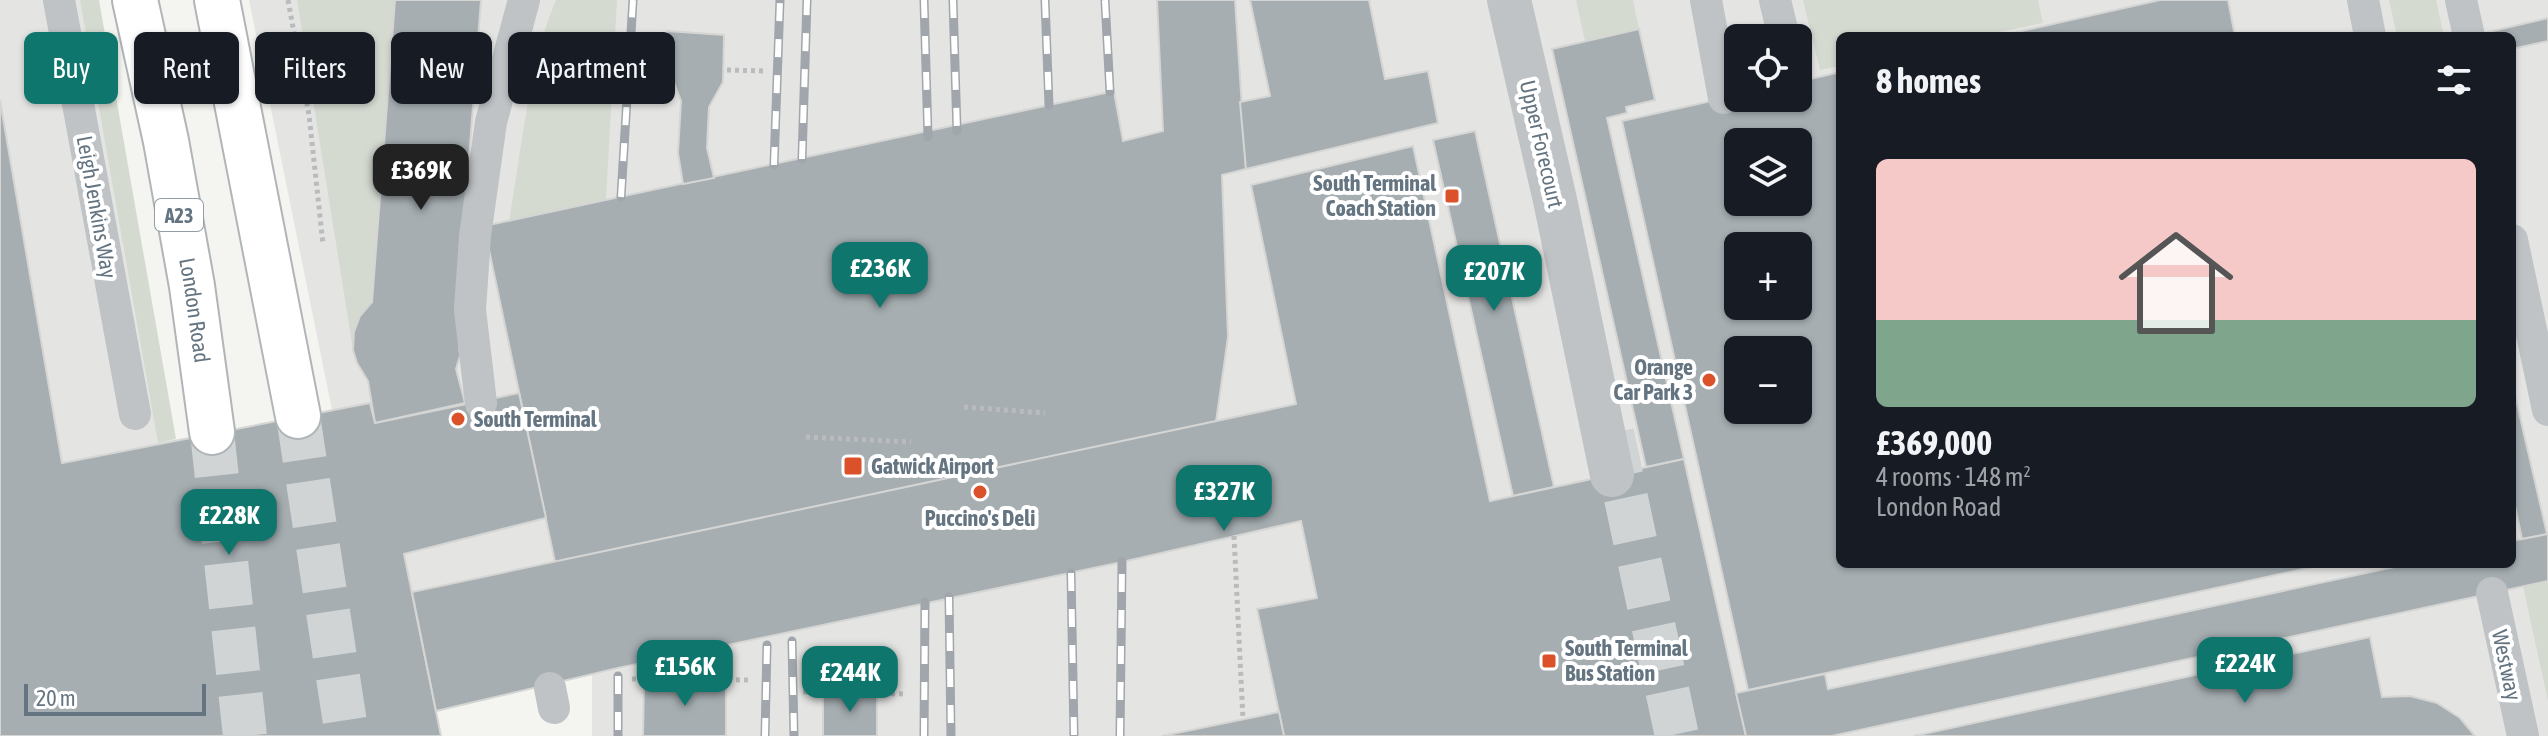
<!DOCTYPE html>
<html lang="en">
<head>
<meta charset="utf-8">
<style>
	:root { --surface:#171b24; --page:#20242c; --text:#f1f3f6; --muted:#9ea1a6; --line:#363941; --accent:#0f766e }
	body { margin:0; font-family:"Asap Condensed",sans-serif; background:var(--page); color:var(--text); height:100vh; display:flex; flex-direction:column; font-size:30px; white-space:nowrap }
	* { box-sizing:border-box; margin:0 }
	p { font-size:26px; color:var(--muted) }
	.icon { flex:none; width:44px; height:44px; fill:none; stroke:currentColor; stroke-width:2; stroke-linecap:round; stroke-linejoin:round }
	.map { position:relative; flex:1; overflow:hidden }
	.side { position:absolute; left:1836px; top:32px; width:680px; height:536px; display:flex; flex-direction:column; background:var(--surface); border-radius:12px; box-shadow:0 2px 6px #0004 }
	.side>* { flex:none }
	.hud { position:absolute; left:24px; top:32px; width:760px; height:72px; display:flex; gap:16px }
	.buttons { position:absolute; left:1724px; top:24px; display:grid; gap:16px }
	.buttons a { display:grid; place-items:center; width:88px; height:88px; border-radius:12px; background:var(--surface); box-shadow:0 2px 6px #0004; font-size:40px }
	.scale { position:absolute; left:24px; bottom:20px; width:182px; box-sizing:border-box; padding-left:8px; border:4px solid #647480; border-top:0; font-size:22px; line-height:28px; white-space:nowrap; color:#647480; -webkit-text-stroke:6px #fff; paint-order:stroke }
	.price { position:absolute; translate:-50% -68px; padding:0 18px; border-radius:16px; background:var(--accent); color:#fff; font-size:26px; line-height:52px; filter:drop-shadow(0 2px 4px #0008) }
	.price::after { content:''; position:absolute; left:50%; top:48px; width:24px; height:18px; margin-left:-12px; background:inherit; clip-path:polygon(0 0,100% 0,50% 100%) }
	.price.current { background:#222; color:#fff }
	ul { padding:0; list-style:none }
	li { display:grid; align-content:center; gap:16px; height:424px; padding:0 40px }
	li+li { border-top:2px solid var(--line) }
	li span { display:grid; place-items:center; height:248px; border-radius:12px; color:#555 }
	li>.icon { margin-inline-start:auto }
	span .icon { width:144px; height:144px; fill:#fffc; stroke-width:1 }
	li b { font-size:34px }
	h2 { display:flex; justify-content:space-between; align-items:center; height:96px; padding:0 40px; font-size:34px }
	.tag { padding:0 28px; border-radius:12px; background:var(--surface); box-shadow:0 2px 6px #0004; font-size:28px; line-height:72px }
	.tag.current { background:var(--accent); color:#fff }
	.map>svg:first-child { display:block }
</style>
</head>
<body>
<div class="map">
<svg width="2548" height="736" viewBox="0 0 2548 736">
	<rect width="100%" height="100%" fill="#f4f4f0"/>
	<!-- built -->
	<path fill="#e4e5e3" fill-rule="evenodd" d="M0,0H99L158,443L332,410L249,0H2548V736H592V675L1172,549L1182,424L1114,93L555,562L412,592L441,736H0ZM1840,36H2512V564H1840ZM1738,38H1798V98H1738ZM1738,142H1798V202H1738ZM1738,246H1798V306H1738ZM1738,350H1798V410H1738Z"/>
	<!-- green -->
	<g fill="#d5dad1">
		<path d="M80,0H99L176,439L158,443Z"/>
		<path d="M297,0H395L372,302C357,316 354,331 353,350Z"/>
		<path d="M556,0H617L606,201L509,221C521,154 529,62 556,0Z"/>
		<path d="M1576,0H1633L1639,29L1585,41Z"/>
		<path d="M1803,0H2038L2043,23L1980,36H1840V66L1820,70Z"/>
		<path d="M2389,0H2436L2444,36H2397Z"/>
		<path d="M2548,581V701L2523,586Z"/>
	</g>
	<!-- building -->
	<g fill="#a6aeb2" stroke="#d5d5d3" stroke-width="2" fill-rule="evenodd">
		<path d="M395,0H481L457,318L460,356L456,369L465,403L375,423L368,381L357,363L353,350L354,332L360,316L372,302Z"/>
		<path d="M1157,0H1235L1246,169L1222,175L1228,337L1216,422L555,562L484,226L1110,92H1114L1123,141L1163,131Z"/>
		<path d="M1250,0H1369L1385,79L1428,71L1438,123L1246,169L1240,102L1270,96Z"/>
		<path d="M2160,0H2228L2235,36H2000Z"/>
		<path d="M2548,18V41L2512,49V36H2485L2484,33Z"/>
		<path d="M1639,29L1655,100L1626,107L1627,113L1607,118L1684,459L1646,467L1552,49Z"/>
		<path d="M667,31L724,35L723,82L709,107L707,148L714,178L683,184L678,153L681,101L673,80L665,79Z"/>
		<path d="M1840,72V564H2326L1748,690L1622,121L1738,95V98H1798V82ZM1738,142H1798V202H1738ZM1738,246H1798V306H1738ZM1738,350H1798V410H1738Z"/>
		<path d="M0,100L62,463L370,403L375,423L519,393L546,518L404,554L441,736H0Z"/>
		<path d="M1475,131L1554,487L1513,496L1433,140Z"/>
		<path d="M1413,146L1490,501L1684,459L1746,736H1284L1257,609L1317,598L1301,521L1122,562L618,668L436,711L412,592L1296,404L1251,185Z"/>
		<path d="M2512,382L2547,534L2522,539L2512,491Z"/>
		<path d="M2548,534V581L1832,736H1746L1736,693L1825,674L1828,689L2408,564H2512V541Z"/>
		<path d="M2370,637L2382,697L2410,696L2437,703L2460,718L2475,736H1914Z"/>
		<path d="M644,680L726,681V736H643Z"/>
		<rect x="823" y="693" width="54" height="43"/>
		<path d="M1279,712L1284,736H1162Z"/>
	</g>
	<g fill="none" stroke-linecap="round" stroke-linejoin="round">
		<!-- street-tunnel -->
		<path stroke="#d0d4d4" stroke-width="44" stroke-dasharray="44 22" stroke-linecap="butt" d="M1612,433L1677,736"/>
		<!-- primary-tunnel -->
		<g stroke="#d0d4d4" stroke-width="44" stroke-dasharray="44 22" stroke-linecap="butt">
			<path d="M298,416L347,736"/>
			<path d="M212,432L245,736"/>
		</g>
		<defs>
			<g id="primary">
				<path id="s1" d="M135,0L166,141L192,286L212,432"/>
				<path d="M217,0L298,416"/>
			</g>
		</defs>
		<!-- primary casing -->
		<use href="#primary" stroke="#b0b5b8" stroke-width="48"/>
		<!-- path -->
		<g stroke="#b9bbbd" stroke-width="5" stroke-dasharray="4 4" stroke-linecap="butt">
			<path d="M288,0L309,115L323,244"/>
			<path d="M650,68H662"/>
			<path d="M727,70L766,71"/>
			<path d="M964,407L1045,413"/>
			<path d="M806,437L911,442"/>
			<path d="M1234,536L1243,719"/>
			<path d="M632,679L752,680"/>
			<path d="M803,692L907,694"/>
		</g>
		<!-- lane -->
		<g stroke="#bfc3c6" stroke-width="32">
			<path d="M59,0L135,414"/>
			<path d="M1706,0L1724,98"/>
			<path d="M1775,0L1784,38"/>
			<path d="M2363,0L2370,36"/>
			<path d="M2461,0L2469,36"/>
			<path d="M2512,240L2548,410"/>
			<path d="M481,403L470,310L475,236L491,122L524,0"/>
			<path d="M2492,593L2523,736"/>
			<path d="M550,688L554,708"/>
		</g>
		<!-- street -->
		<path stroke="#bfc3c6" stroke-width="44" d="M1509,0L1555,200L1612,475"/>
		<!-- primary -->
		<use href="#primary" stroke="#fff" stroke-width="44"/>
		<defs>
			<g id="rail">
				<path d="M924,0L928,137"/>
				<path d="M953,0L957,131"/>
				<path d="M1045,0L1049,105"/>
				<path d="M1105,0L1110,92"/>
				<path d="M802,159L807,0"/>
				<path d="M774,165L780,0"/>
				<path d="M621,197L633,0"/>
				<path d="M1071,573L1074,736"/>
				<path d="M949,597L951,736"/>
				<path d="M792,641L794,736"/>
				<path d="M618,676V736"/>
				<path d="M765,736L767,645"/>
				<path d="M924,736L925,602"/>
				<path d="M1120,736L1122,562"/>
			</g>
		</defs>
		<!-- rail casing -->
		<use href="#rail" stroke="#a0a6ab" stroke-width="9"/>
		<!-- rail -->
		<use href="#rail" stroke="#fff" stroke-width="6" stroke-dasharray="18" stroke-linecap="butt"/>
	</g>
	<!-- markers -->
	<g fill="#db5129" stroke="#fff" stroke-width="3">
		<rect x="1444" y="188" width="16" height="16" rx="4"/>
		<circle cx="1709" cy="380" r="8"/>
		<circle cx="458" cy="419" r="8"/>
		<rect x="843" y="456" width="20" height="20" rx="4"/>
		<circle cx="980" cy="492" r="8"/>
		<rect x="1541" y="653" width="16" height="16" rx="4"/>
	</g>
	<g text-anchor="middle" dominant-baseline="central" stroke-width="8" stroke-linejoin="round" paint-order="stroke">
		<!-- shield labels -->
		<rect fill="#fff" stroke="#929ea6" stroke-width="2" x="155" y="199" width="48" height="32" rx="6"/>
		<g font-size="20" font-weight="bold" fill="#647480">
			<text x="179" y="215">A23</text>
		</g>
		<!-- street labels -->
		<g font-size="22" fill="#647480" stroke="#fff">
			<text transform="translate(1542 144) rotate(77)">Upper Forecourt</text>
			<text transform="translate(97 207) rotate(80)">Leigh Jenkins Way</text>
			<text stroke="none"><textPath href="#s1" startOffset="316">London Road</textPath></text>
			<text transform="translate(2507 665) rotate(78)">Westway</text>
		</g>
		<!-- poi labels -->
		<g font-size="22" font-weight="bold" fill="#647480" stroke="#fff" text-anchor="start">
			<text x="1436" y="183" text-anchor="end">South Terminal<tspan x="1436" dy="25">Coach Station</tspan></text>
			<text x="1693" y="367" text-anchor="end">Orange<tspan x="1693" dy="25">Car Park 3</tspan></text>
			<text x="474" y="419">South Terminal</text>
			<text x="871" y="466">Gatwick Airport</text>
			<text x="980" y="518" text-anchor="middle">Puccino's Deli</text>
			<text x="1565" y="648">South Terminal<tspan x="1565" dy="25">Bus Station</tspan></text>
		</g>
	</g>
</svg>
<div class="buttons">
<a><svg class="icon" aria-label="locate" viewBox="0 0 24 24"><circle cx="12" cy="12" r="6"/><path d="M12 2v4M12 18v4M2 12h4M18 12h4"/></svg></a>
<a><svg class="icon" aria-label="layers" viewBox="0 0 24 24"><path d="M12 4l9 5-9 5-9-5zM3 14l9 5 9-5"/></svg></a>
<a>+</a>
<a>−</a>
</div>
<div class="scale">20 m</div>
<b class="price current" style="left:421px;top:212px">£369K</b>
<b class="price" style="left:880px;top:310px">£236K</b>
<b class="price" style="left:1494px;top:313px">£207K</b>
<b class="price" style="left:1224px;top:533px">£327K</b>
<b class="price" style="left:229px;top:557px">£228K</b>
<b class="price" style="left:2245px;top:705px">£224K</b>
<b class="price" style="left:685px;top:708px">£156K</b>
<b class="price" style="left:850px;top:714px">£244K</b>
<div class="hud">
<a class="tag current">Buy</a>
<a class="tag">Rent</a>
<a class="tag">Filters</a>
<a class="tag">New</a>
<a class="tag">Apartment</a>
</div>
<section class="side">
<h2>8 homes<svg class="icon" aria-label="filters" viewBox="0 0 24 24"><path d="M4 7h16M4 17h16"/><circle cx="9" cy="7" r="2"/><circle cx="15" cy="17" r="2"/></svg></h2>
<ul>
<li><span style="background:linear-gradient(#f6c9c9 65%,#7fa58c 0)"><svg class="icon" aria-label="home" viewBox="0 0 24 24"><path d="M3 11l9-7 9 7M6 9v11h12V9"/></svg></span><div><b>£369,000</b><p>4 rooms · 148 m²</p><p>London Road</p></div></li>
</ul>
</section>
</div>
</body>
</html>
